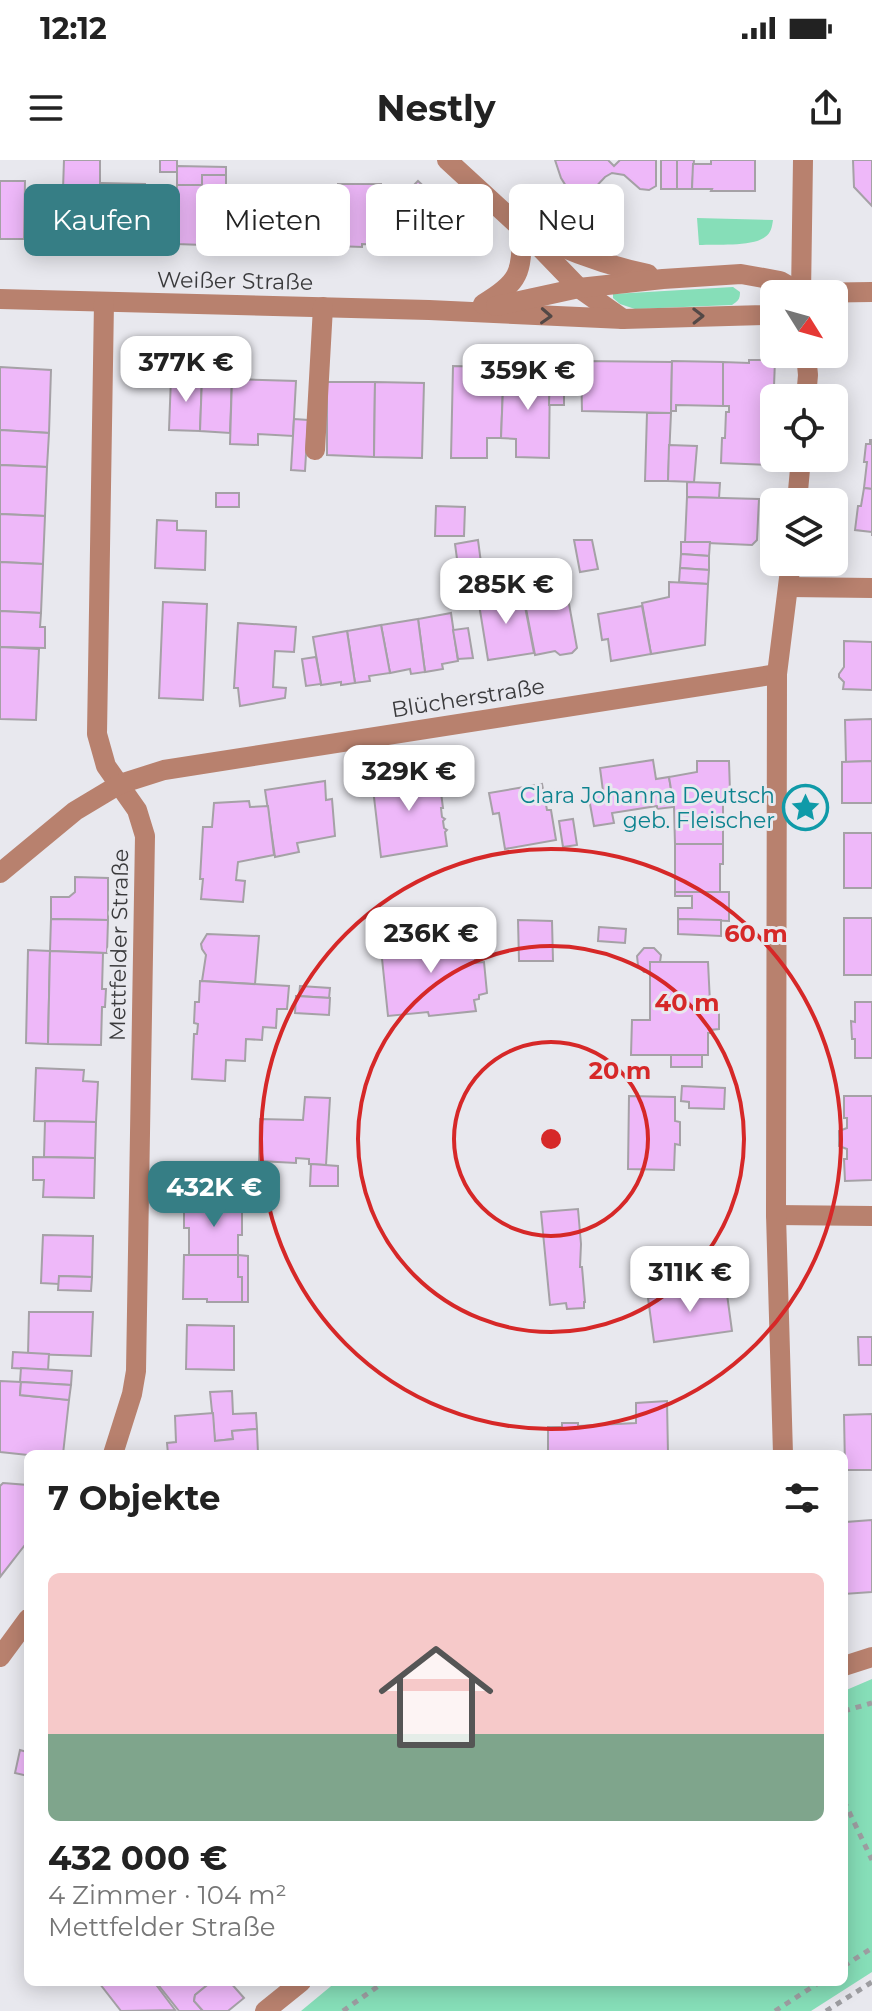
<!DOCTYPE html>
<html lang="de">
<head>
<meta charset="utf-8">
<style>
	:root { --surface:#fff; --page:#f2f2f2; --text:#222; --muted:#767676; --accent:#367e85 }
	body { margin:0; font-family:Montserrat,sans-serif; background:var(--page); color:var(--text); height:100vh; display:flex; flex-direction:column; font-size:30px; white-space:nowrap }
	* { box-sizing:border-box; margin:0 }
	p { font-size:26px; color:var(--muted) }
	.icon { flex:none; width:44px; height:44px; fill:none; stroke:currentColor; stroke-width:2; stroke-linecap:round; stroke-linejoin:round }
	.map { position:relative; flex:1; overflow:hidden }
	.panel { position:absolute; left:24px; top:1290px; width:824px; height:536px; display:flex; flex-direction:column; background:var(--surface); border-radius:12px; box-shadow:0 4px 20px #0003 }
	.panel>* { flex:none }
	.banner { position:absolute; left:24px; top:24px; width:824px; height:72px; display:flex; gap:16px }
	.needle { width:52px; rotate:127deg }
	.buttons { position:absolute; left:760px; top:120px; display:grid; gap:16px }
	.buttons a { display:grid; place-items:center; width:88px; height:88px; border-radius:12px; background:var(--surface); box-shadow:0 4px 20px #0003; font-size:40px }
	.price { position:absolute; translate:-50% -68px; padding:0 18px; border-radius:16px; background:#fff; color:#222; font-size:26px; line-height:52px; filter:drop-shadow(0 2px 4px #0008) }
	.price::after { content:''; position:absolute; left:50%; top:48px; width:24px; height:18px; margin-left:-12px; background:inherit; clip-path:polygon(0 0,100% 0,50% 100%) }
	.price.on { background:var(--accent); color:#fff }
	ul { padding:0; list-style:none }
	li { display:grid; align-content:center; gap:16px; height:424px; padding:0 24px }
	li span { display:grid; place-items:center; height:248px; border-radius:12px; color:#555 }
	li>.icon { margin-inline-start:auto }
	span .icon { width:144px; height:144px; fill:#fffc; stroke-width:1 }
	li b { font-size:34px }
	h2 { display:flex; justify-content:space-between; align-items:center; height:96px; padding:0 24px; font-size:34px }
	.tag { padding:0 28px; border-radius:12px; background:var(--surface); box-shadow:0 4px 20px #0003; font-size:28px; line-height:72px }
	.tag.on { background:var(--accent); color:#fff }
	.status { display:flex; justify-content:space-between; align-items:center; height:56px; padding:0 40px; background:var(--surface); direction:ltr }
	.status svg { height:22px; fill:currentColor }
	header { display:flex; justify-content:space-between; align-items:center; height:104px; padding:0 24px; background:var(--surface); font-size:36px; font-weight:700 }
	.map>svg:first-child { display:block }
</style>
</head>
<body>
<div class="status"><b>12:12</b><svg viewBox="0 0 49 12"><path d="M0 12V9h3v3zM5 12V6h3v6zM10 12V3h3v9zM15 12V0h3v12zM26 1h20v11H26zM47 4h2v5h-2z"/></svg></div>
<header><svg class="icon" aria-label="menu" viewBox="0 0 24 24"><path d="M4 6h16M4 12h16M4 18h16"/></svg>Nestly<svg class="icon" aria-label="share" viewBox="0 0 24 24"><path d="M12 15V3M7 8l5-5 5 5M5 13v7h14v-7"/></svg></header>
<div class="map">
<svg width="872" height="1851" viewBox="0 0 872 1851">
	<rect width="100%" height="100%" fill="#e8e8ee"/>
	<!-- green -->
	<g fill="#86deb8">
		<path d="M697,58L773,60C772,67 771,73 765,77C752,87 716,84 699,85Z"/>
		<path d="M733,127L740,132C740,139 738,141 732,145L635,149L620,144L613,138V134Z"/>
		<path d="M872,1519V1812L811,1851H301L336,1822H844V1531Z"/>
	</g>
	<!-- building -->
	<g fill="#eeb8f9" stroke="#a5a1a6" stroke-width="2">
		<path d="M64,0H100V36L72,35V29H63Z"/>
		<rect x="160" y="0" width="17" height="12"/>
		<path d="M555,0H608L614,6L620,0H656V26L649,30L640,29L624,15L612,13L605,17L591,32L583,35H576L566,26L561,18Z"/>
		<rect x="661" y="0" width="16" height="29"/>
		<path d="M677,0H694L692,29H677Z"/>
		<path d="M711,0H755V31H711L712,29H692L693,4H711Z"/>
		<path d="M853,0H872V46L854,27Z"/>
		<path d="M177,6L226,7V15H202V25H177Z"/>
		<path d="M202,15H226V82L204,81L203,85L177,84V62L175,61L177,25H202Z"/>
		<path d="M0,21H25L24,79H0Z"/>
		<path d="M418,21L470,70L453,86H431V89H404L405,34Z"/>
		<path d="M101,23L145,24V44H149L148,60H145V84L100,80Z"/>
		<path d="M338,24H381V85L362,84V87L336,86Z"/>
		<path d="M283,26L338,28L336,83H315L314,87L290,86V82H282L281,45H283Z"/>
		<path d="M53,28L72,29V35L100,36V80L53,82V58H50V41L53,42Z"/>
		<path d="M382,33L405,34L404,85H381Z"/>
		<path d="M226,40L241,41V71H226Z"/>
		<rect x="241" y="41" width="27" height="30"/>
		<path d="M749,200H775L771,305L721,303L722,278H725L726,252H729V246H723V202L749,203Z"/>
		<path d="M581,201L672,202L671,253L582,251Z"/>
		<path d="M672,201L723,202V246L676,245V251H671Z"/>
		<path d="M453,206L489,207L488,228H503L501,278H487V298H451Z"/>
		<path d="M0,207L51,210L49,273L0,270Z"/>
		<path d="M515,207H550L549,298L516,297V279L501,278L503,228L506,229V222H515Z"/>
		<path d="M550,207H564V245H549Z"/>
		<path d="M171,217L202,218L200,271L169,270Z"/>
		<path d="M202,218L232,219L230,273L200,271Z"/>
		<path d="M232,219L296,221L293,276L258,274V285L230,284Z"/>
		<path d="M327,222H375L374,297L327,295Z"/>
		<path d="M375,222L424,223L422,298L374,297Z"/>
		<path d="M647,253H671L668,321H645Z"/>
		<path d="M294,259L308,260L305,311L291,310Z"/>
		<path d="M0,270L49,273L47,307L0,305Z"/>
		<path d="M870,280H872V329L864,328L867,302H864L866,284H870Z"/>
		<path d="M669,285L697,286L694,322L668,321Z"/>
		<path d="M0,305L47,307L45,356L0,354Z"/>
		<path d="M687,322L720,323L719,338L687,337Z"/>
		<path d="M864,328L872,329V376V372L855,370L858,346H861Z"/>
		<rect x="216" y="333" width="23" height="14"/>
		<path d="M687,337L759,339L757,380L752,385L685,382Z"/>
		<path d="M436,346L465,347L464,376H435Z"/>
		<path d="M0,354L45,356L43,404L0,402Z"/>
		<path d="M157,360L177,361V370L206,371L205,410L155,408Z"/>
		<path d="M478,380L483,418L460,421L455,384Z"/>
		<path d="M574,380H592L598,409L580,412Z"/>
		<path d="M681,382H710L709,396L681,394Z"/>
		<path d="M681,394L709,396V410L680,408Z"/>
		<path d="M0,402L43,404L41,453L0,451Z"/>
		<path d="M680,408L709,410L708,424L679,422Z"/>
		<path d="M565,422L577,488L572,493L560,495L555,491L535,495L522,428Z"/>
		<path d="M669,422L708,424L705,485L651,494L642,443L669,437Z"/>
		<path d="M522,431L534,493L488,500L478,438Z"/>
		<path d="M163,442L207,444L203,540L159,538Z"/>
		<path d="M642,446L651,494L611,501L608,479L602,480L598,454Z"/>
		<path d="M0,451L41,453L40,467H45V488L0,487Z"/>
		<path d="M451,453L458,501L442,504L443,509L425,512L418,459Z"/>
		<path d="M418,459L425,512L411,514L410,509L390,513L381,465Z"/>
		<path d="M238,463L296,467L294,492L275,491L273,527L286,528L285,538L240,546L238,528H234Z"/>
		<path d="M381,465L390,513L369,516L370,521L355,523L347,471Z"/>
		<path d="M468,468L473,498L458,499L453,470Z"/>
		<path d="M347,471L355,523L341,525V522L321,525L313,477Z"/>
		<path d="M844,481L872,482V530L843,529L844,522L839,517V514L844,507Z"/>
		<path d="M0,487L39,489L36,560L0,559Z"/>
		<path d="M316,497L321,524L306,526L302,499Z"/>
		<path d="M872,559V601L846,602L845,560Z"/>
		<path d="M653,600L656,619L669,617L674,647L657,649V646L612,653L614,663L594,666L588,633L603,631L600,608Z"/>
		<path d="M697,601H729L730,632H723V684H675L674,647L669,617L697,612Z"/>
		<path d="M872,601V643H842V602Z"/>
		<path d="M438,609L443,648H441L442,657L445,659L443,661L444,668L447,670L445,672L447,686L381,697L372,620Z"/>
		<path d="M325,621L326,640L332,639L335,676L297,683L299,692L275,697L265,630Z"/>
		<path d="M542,624L547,650H551L556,680L505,689L499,653L493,654L489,633Z"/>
		<path d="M249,641L250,647L268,646L274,695L238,702L236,720L245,721L243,742L201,739L203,719H200L203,667H212L214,643Z"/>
		<path d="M573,659L577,685L563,687L559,661Z"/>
		<rect x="844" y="673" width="28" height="55"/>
		<path d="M675,684H723V704H720V732H675Z"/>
		<path d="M75,717L108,718V760L51,759V737H69L75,732Z"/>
		<path d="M675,732H729V761L678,759V748H692V736H675Z"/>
		<rect x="844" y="758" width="28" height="57"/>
		<path d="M51,759L108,760L107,793L50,791Z"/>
		<path d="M678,759L721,760V776L678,774Z"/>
		<path d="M518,760L552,761L553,801H519Z"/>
		<path d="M421,764L423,785L446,783L449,782L448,777L464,775L465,780H468L470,798H475V803L484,802L487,833L479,835V839L474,840L476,851L429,856L428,852L388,856L381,789L392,788L391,777L401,776L399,766Z"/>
		<path d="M599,767L626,769L625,783L598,781Z"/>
		<path d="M207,774L259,776L255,824L202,821L206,795L202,789L201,784Z"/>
		<path d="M644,788H654L661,795L660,802H650V812H644L638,805L637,796Z"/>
		<path d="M28,790L50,791L48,884L26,883Z"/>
		<path d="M50,791L103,793L102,829H106L105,847H102L101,885L48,884Z"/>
		<path d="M650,802H708L710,843H719V869L710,870V873H708V895H631L632,860H650Z"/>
		<path d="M200,821L289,826L287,849H277L276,868L263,867L262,880L246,879L245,901L226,900L225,921L192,919L194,874H197L198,864L194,863L195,842H199Z"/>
		<path d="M300,826L330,828L329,838L299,836Z"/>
		<path d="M296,836L330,838L329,855L295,853Z"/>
		<path d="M855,842H872V898H855V879H852L851,861L855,862Z"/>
		<rect x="671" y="895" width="31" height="12"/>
		<path d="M36,908L84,910L83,921L98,922L96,962L34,961Z"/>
		<path d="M682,926L725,928L724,949L689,948V942L681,941Z"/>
		<path d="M629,936L675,937V961L680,962V985L675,984L674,1010L628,1009Z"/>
		<path d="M844,936H872V1020L845,1021L844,999H847V989L839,986V971L847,968V958H844Z"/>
		<path d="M305,937L330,938L326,1005L309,1004V999L296,998V1003L259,1001L260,959L303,960Z"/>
		<path d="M45,961L96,962L95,998L44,997Z"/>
		<path d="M33,997L95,998L94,1038L43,1037L44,1020H33Z"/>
		<path d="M311,1004L338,1006V1026H310Z"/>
		<path d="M221,1016L256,1018L254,1038L220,1036Z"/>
		<path d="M210,1040H234V1049H242V1075H238V1095H189V1068H184V1049L211,1048Z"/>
		<path d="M578,1049L581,1084L580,1107H582L585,1142H584V1148L567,1149L566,1143L550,1145L541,1052Z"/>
		<path d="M43,1075L93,1076L92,1117L59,1116V1124L41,1123Z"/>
		<path d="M184,1095H238V1117H242V1142H207V1139H183Z"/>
		<path d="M238,1095L248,1096V1142H242V1117H238Z"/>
		<path d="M59,1116L92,1117L91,1131L58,1130Z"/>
		<path d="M726,1127L732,1171L654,1182L648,1138Z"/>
		<path d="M29,1152H93L91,1196L28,1194Z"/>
		<path d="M187,1165L234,1166V1210L186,1209Z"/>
		<path d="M858,1177H872V1205H859Z"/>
		<path d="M13,1192L49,1194L48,1210L12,1208Z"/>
		<path d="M21,1208L72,1211L71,1225L20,1222Z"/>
		<path d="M0,1221L21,1222L20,1235L69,1240L63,1294L28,1295L0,1292Z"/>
		<path d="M21,1222L71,1225L69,1240L20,1235Z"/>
		<path d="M232,1231L233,1254L256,1253L257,1269L232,1271L233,1279L215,1281L210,1232Z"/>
		<path d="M667,1241L668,1294H548V1267H562V1263H578V1266L636,1263V1243Z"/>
		<path d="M213,1253L215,1281L233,1279L232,1271L257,1269L258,1294H168L167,1283L176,1282L175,1256Z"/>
		<path d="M872,1254V1310H846L845,1307L844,1255Z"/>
		<path d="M3,1323L28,1325V1381L0,1417V1326Z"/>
		<path d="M872,1360V1432L844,1434V1403L847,1402L846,1362Z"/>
		<path d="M28,1589V1616L15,1613L20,1590L27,1592Z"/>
		<path d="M103,1822H154L175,1850L121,1851L100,1824Z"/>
		<path d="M156,1822H211L195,1835L194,1841L203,1851H179Z"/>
		<path d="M211,1822H230L244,1838L228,1851H203L194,1841L195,1835Z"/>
	</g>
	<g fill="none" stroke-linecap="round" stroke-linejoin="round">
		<!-- path -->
		<g stroke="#9d9da1" stroke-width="5" stroke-dasharray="6 6" stroke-linecap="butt">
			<path d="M844,1551L872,1543"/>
			<path d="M844,1641L872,1700"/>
			<path d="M844,1806L872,1788"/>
			<path d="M343,1851L384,1822"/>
			<path d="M775,1851L820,1822"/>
			<path d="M826,1851L872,1822"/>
		</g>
		<!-- minor -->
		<g stroke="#b8816e" stroke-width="20">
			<path d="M447,0L522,69L579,128L623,159"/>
			<path d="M535,75C572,93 609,106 648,114"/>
			<path d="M801,134L803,0"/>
			<path d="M0,139L429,150L623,159L764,155L774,151"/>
			<path d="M104,142L97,574L106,606L137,650L145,676L136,1211L132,1234L113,1294"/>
			<path d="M483,144C522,121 521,112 522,69"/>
			<path d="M496,146L579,128L663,119L741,114L780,121L801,133L872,132"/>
			<path d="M806,238L808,215L806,194"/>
			<path d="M315,290L323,147"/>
			<path d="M797,342L801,298"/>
			<path d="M789,427L872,428"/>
			<path d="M0,713L75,651L120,624L164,610L777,514"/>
			<path d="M776,1055L872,1056"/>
			<path d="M783,1294L776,1055L777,514L791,402"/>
			<path d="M0,1497L28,1459"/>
			<path d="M844,1506L872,1497"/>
			<path d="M265,1851L301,1822"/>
		</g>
	</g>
	<!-- one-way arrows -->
	<defs><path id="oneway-chevron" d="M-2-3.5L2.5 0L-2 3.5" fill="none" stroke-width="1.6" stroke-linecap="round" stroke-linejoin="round" transform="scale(2)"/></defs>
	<g stroke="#534846">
		<use href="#oneway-chevron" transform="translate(546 156) rotate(3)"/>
		<use href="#oneway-chevron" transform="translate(698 156) rotate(-1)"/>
	</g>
	<!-- distance rings -->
	<g fill="none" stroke="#d62828" stroke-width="4">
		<circle cx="551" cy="979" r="97"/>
		<circle cx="551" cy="979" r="193"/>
		<circle cx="551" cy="979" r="290"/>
	</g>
	<!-- icons -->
	<defs>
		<symbol id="sight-ring" viewBox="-11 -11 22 22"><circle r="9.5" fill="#e8e8ee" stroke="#0f9aa8" stroke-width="1.5"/><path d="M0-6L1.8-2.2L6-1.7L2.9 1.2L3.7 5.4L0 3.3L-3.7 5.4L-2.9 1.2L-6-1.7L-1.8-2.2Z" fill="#0f9aa8"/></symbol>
	</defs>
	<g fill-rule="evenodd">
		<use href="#sight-ring" x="780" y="622" width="51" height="51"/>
	</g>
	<g text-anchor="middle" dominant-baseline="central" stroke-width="6" stroke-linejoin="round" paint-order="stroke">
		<!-- street labels -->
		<g font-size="22" fill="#3a3a3c" stroke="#e8e8ee">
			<text transform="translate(235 121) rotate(1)">Weißer Straße</text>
			<text transform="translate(468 538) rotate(-9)">Blücherstraße</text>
			<text transform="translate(119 785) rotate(-89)">Mettfelder Straße</text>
		</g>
		<!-- culture labels -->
		<g font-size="22" fill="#0d838f" stroke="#e8e8ee" text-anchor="end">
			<text x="775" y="635">Clara Johanna Deutsch<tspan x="775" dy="25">geb. Fleischer</tspan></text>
		</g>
	</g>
	<circle cx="551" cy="979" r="12" fill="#d62828" stroke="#e8e8ee" stroke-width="4"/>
	<g font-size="24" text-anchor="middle" font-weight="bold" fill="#d62828" stroke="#e8e8ee" stroke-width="6" stroke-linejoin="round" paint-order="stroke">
		<text x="756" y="782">60 m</text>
		<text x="687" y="851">40 m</text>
		<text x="620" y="919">20 m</text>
	</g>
</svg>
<div class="buttons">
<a><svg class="needle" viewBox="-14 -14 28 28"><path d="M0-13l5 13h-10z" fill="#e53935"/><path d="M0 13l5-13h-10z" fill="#767676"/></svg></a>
<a><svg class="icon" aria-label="locate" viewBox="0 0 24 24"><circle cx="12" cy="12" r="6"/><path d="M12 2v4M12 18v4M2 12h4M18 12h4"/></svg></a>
<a><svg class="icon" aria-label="layers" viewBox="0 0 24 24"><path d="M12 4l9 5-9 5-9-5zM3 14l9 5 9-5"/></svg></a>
</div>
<b class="price" style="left:186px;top:244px">377K €</b>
<b class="price" style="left:528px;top:252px">359K €</b>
<b class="price" style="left:506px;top:466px">285K €</b>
<b class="price" style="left:409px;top:653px">329K €</b>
<b class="price" style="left:431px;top:815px">236K €</b>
<b class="price on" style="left:214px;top:1069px">432K €</b>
<b class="price" style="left:690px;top:1154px">311K €</b>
<div class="banner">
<a class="tag on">Kaufen</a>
<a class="tag">Mieten</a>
<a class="tag">Filter</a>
<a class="tag">Neu</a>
</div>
<section class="panel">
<h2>7 Objekte<svg class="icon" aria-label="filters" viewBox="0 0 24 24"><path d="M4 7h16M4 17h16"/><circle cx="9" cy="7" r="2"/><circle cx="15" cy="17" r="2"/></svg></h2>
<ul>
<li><span style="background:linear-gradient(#f6c9c9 65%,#7fa58c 0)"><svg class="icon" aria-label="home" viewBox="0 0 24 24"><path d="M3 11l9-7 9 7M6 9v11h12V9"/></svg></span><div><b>432 000 €</b><p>4 Zimmer · 104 m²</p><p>Mettfelder Straße</p></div></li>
</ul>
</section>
</div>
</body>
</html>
